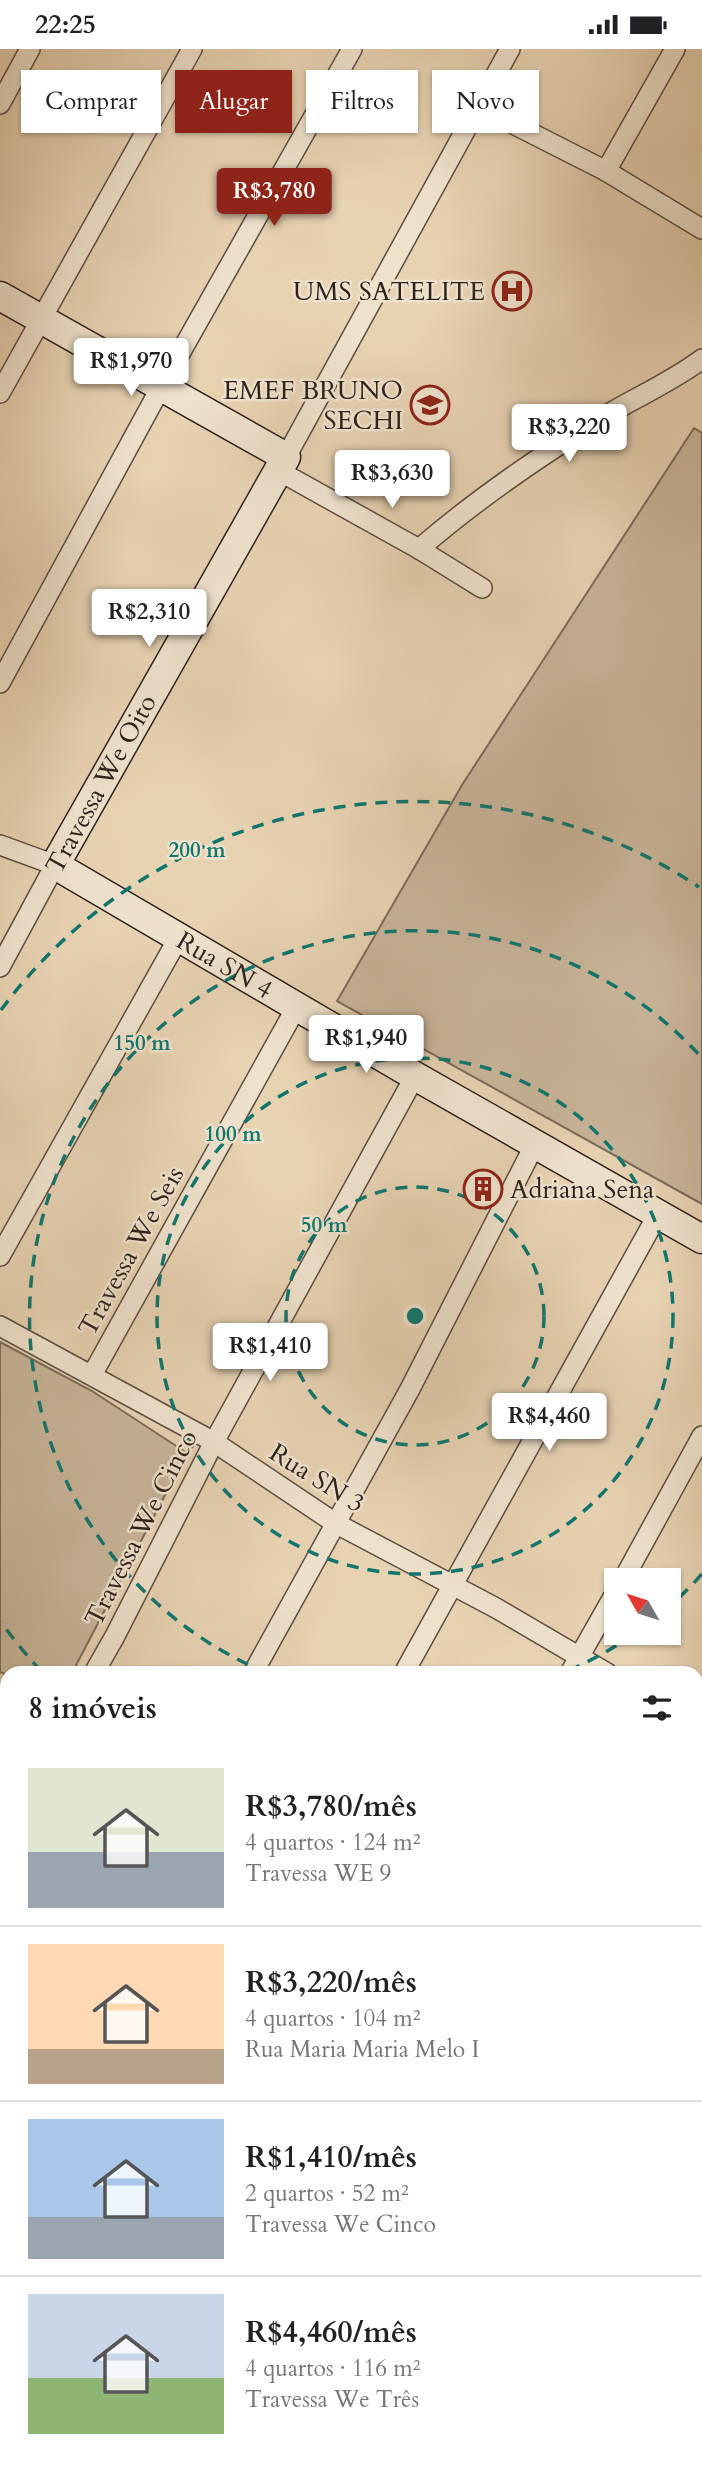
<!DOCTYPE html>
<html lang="pt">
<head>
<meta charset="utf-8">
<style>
	:root { --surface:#fff; --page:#f6f6f6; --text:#202124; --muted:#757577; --line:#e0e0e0; --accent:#8f2418 }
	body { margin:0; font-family:Cardo,serif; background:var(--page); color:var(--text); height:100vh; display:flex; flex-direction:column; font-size:26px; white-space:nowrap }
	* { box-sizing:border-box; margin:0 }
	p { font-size:23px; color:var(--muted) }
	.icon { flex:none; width:38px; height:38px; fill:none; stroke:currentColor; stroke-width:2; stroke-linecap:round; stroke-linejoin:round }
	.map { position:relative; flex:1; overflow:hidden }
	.panel { position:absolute; left:0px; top:1617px; width:704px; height:800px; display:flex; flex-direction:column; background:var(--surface); border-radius:21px 21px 0 0; box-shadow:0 2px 5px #0004 }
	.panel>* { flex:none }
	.banner { position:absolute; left:21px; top:21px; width:662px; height:63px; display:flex; gap:14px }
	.needle { width:46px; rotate:309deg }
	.controls { position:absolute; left:604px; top:1519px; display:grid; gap:14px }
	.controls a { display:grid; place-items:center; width:77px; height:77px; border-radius:0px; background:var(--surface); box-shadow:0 2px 5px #0004; font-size:35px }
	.price { position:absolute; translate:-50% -60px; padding:0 16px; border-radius:7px; background:#fff; color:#222; font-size:23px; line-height:46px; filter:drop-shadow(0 2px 4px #0008) }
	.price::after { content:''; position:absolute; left:50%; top:42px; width:21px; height:16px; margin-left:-10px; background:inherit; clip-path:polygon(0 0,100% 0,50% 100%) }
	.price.current { background:var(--accent); color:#fff }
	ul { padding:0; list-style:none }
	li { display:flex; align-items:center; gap:21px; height:175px; padding:0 28px }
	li+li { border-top:2px solid var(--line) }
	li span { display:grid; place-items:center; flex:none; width:196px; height:140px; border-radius:0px; color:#555 }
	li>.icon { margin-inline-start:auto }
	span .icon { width:84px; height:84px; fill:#fffc; stroke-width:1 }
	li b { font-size:30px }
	h2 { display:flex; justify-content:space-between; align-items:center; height:84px; padding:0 28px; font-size:30px }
	.tag { padding:0 24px; border-radius:0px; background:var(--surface); box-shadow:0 2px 5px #0004; font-size:24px; line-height:63px }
	.tag.current { background:var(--accent); color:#fff }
	.status { display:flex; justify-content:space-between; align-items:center; height:49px; padding:0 35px; background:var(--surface); direction:ltr }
	.status svg { height:19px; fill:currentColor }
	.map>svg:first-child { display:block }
</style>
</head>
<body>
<div class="status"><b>22:25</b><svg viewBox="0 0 49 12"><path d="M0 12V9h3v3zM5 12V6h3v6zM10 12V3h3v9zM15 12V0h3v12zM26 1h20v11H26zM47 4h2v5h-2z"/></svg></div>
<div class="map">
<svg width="702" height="2416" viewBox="0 0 702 2416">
	<rect width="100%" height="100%" fill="#e7d2b2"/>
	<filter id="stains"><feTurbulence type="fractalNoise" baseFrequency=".00286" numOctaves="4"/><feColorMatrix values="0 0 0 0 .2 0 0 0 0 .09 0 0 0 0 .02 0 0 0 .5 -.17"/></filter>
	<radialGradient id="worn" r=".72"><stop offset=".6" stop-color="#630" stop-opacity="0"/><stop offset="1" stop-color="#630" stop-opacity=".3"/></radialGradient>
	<!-- green -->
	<g fill="#c8b499" stroke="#7b6b5b" stroke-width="2">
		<path d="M694,379L702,384V1155L337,952L462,736Z"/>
		<path d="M0,1293L92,1342L187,1404L72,1624H7V1626L0,1623Z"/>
		<path d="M702,2323V2416H675L669,2414L670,2410H696L697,2338Z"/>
	</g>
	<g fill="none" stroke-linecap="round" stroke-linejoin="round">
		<defs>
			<g id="minor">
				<path d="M0,55L30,0"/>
				<path d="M478,57L606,122L702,180"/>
				<path d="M606,122L675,0"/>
				<path d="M0,344L192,0"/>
				<path d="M286,408L510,0"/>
				<path d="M279,422L419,500L482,539"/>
				<path d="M419,500C478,449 544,404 610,364C641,346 674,331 702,310"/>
				<path d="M0,634L161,338L352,0"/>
				<path d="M0,796L55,816L0,918"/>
				<path d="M0,1207L179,888"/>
				<path d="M0,1277L214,1393L335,1474L496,1559L607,1624"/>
				<path d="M92,1326L297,957"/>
				<path d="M623,1531L702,1387"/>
				<path d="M94,1624L115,1587L214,1393L415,1027"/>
				<path d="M253,1624L410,1340L535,1095"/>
				<path d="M404,1624L658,1165"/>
				<path d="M570,1624L616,1543"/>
				<path d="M696,1682L700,1676"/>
				<path d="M0,1790L7,1778"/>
				<path d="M0,2076L7,2063"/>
				<path d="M0,2214L7,2218"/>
				<path d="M0,2368L7,2375"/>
				<path d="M39,2410L45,2416"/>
				<path d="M579,2416L581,2410"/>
			</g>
			<g id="secondary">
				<path id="s1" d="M0,247L286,408L55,816L415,1027L702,1190"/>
			</g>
			<g id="primary">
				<path d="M696,1747L702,1736"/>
				<path d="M696,1792L702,1781"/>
				<path d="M376,2416L378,2410"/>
				<path d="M410,2416L411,2410"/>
			</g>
		</defs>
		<!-- minor casing -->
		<use href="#minor" stroke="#5c4e42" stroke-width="22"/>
		<!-- secondary casing -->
		<use href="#secondary" stroke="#2e221d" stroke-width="31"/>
		<!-- primary casing -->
		<use href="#primary" stroke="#2e221d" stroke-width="34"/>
		<!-- minor -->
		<use href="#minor" stroke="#efe2cd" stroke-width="19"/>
		<!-- secondary -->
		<use href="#secondary" stroke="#efe2cd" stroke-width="28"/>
		<!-- primary -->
		<use href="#primary" stroke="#e7d2b2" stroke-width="32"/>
	</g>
	<!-- distance rings -->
	<g fill="none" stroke="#0f766e" stroke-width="3.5" stroke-dasharray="12 9">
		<circle cx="415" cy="1267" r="129"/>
		<circle cx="415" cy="1267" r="258"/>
		<path d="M702 1525A386 386 0 0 1 671 1556M634 1585A386 386 0 0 1 563 1624M267 1624A386 386 0 1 1 702 1009"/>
		<path d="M41 1622A515 515 0 0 1 1 1573M1 961A515 515 0 0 1 699 838"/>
	</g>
	<!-- icons -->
	<defs>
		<symbol id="hospital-ring" viewBox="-11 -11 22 22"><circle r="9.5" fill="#efe2cd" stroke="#8f2418" stroke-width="1.5"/><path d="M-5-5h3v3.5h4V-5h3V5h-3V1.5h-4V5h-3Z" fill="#8f2418"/></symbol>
		<symbol id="school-ring" viewBox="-11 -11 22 22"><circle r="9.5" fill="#efe2cd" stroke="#8f2418" stroke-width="1.5"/><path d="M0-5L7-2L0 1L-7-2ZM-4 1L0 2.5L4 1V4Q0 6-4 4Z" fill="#8f2418"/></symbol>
		<symbol id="building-ring" viewBox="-11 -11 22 22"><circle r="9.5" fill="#efe2cd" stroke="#8f2418" stroke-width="1.5"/><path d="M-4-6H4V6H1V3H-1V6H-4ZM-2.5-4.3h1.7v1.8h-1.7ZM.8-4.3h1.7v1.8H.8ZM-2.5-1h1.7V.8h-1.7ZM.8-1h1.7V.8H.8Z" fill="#8f2418"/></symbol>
	</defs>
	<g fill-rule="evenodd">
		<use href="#hospital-ring" x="490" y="220" width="44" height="44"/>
		<use href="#school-ring" x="408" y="334" width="44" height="44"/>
		<use href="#building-ring" x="461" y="1118" width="44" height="44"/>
	</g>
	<g text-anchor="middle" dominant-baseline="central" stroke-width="5" stroke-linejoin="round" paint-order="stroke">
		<!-- poi labels -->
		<g font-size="26" fill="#2e221d" stroke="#efe2cd" text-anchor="end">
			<text x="485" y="242">UMS SATELITE</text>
			<text x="403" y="341">EMEF BRUNO<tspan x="403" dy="30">SECHI</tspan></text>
			<text x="510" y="1140" text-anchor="start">Adriana Sena</text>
		</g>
		<!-- street labels -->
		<g font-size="26" fill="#2e221d" stroke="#efe2cd">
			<text transform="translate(101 735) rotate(-61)">Travessa We Oito</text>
			<text stroke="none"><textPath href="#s1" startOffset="994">Rua SN 4</textPath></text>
			<text transform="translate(131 1202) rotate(-61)">Travessa We Seis</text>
			<text transform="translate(317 1429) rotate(32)">Rua SN 3</text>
			<text transform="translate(141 1479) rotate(-63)">Travessa We Cinco</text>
		</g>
	</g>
	<circle cx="415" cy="1267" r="10" fill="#0f766e" stroke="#efe2cd" stroke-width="3.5"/>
	<g font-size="21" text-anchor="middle" font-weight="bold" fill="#0f766e" stroke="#efe2cd" stroke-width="5" stroke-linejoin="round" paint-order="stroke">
		<text x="197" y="808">200 m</text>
		<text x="142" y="1001">150 m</text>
		<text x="233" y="1092">100 m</text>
		<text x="324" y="1183">50 m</text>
	</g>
	<rect width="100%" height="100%" filter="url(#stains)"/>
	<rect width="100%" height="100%" fill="url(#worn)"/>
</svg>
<div class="controls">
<a><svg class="needle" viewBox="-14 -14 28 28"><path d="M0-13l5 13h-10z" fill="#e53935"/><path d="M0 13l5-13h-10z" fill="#757577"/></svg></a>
</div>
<b class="price current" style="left:274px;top:179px">R$3,780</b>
<b class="price" style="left:131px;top:349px">R$1,970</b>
<b class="price" style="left:569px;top:415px">R$3,220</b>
<b class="price" style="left:392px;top:461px">R$3,630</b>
<b class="price" style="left:149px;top:600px">R$2,310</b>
<b class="price" style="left:366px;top:1026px">R$1,940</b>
<b class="price" style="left:270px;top:1334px">R$1,410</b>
<b class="price" style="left:549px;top:1404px">R$4,460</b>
<div class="banner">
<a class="tag">Comprar</a>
<a class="tag current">Alugar</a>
<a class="tag">Filtros</a>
<a class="tag">Novo</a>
</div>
<section class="panel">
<h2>8 imóveis<svg class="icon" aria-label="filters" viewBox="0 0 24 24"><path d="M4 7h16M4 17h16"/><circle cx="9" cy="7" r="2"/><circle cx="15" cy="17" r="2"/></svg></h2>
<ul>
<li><span style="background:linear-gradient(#dfe7d0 60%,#9aa5b1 0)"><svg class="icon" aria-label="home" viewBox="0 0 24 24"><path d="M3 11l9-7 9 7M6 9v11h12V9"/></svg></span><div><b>R$3,780/mês</b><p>4 quartos · 124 m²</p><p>Travessa WE 9</p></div></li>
<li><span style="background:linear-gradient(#ffd9b3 75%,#b9a48a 0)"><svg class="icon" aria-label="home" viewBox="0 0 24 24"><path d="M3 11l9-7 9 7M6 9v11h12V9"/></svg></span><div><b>R$3,220/mês</b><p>4 quartos · 104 m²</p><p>Rua Maria Maria Melo I</p></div></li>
<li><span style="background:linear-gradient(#a9c7e8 70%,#9aa5b1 0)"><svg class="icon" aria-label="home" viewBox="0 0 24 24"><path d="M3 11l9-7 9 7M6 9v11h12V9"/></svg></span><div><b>R$1,410/mês</b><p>2 quartos · 52 m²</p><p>Travessa We Cinco</p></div></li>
<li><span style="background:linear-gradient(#c9d6e8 60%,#8fb573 0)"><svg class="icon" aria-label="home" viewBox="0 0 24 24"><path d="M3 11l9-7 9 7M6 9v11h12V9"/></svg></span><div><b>R$4,460/mês</b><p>4 quartos · 116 m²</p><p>Travessa We Três</p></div></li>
</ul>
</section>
</div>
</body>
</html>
